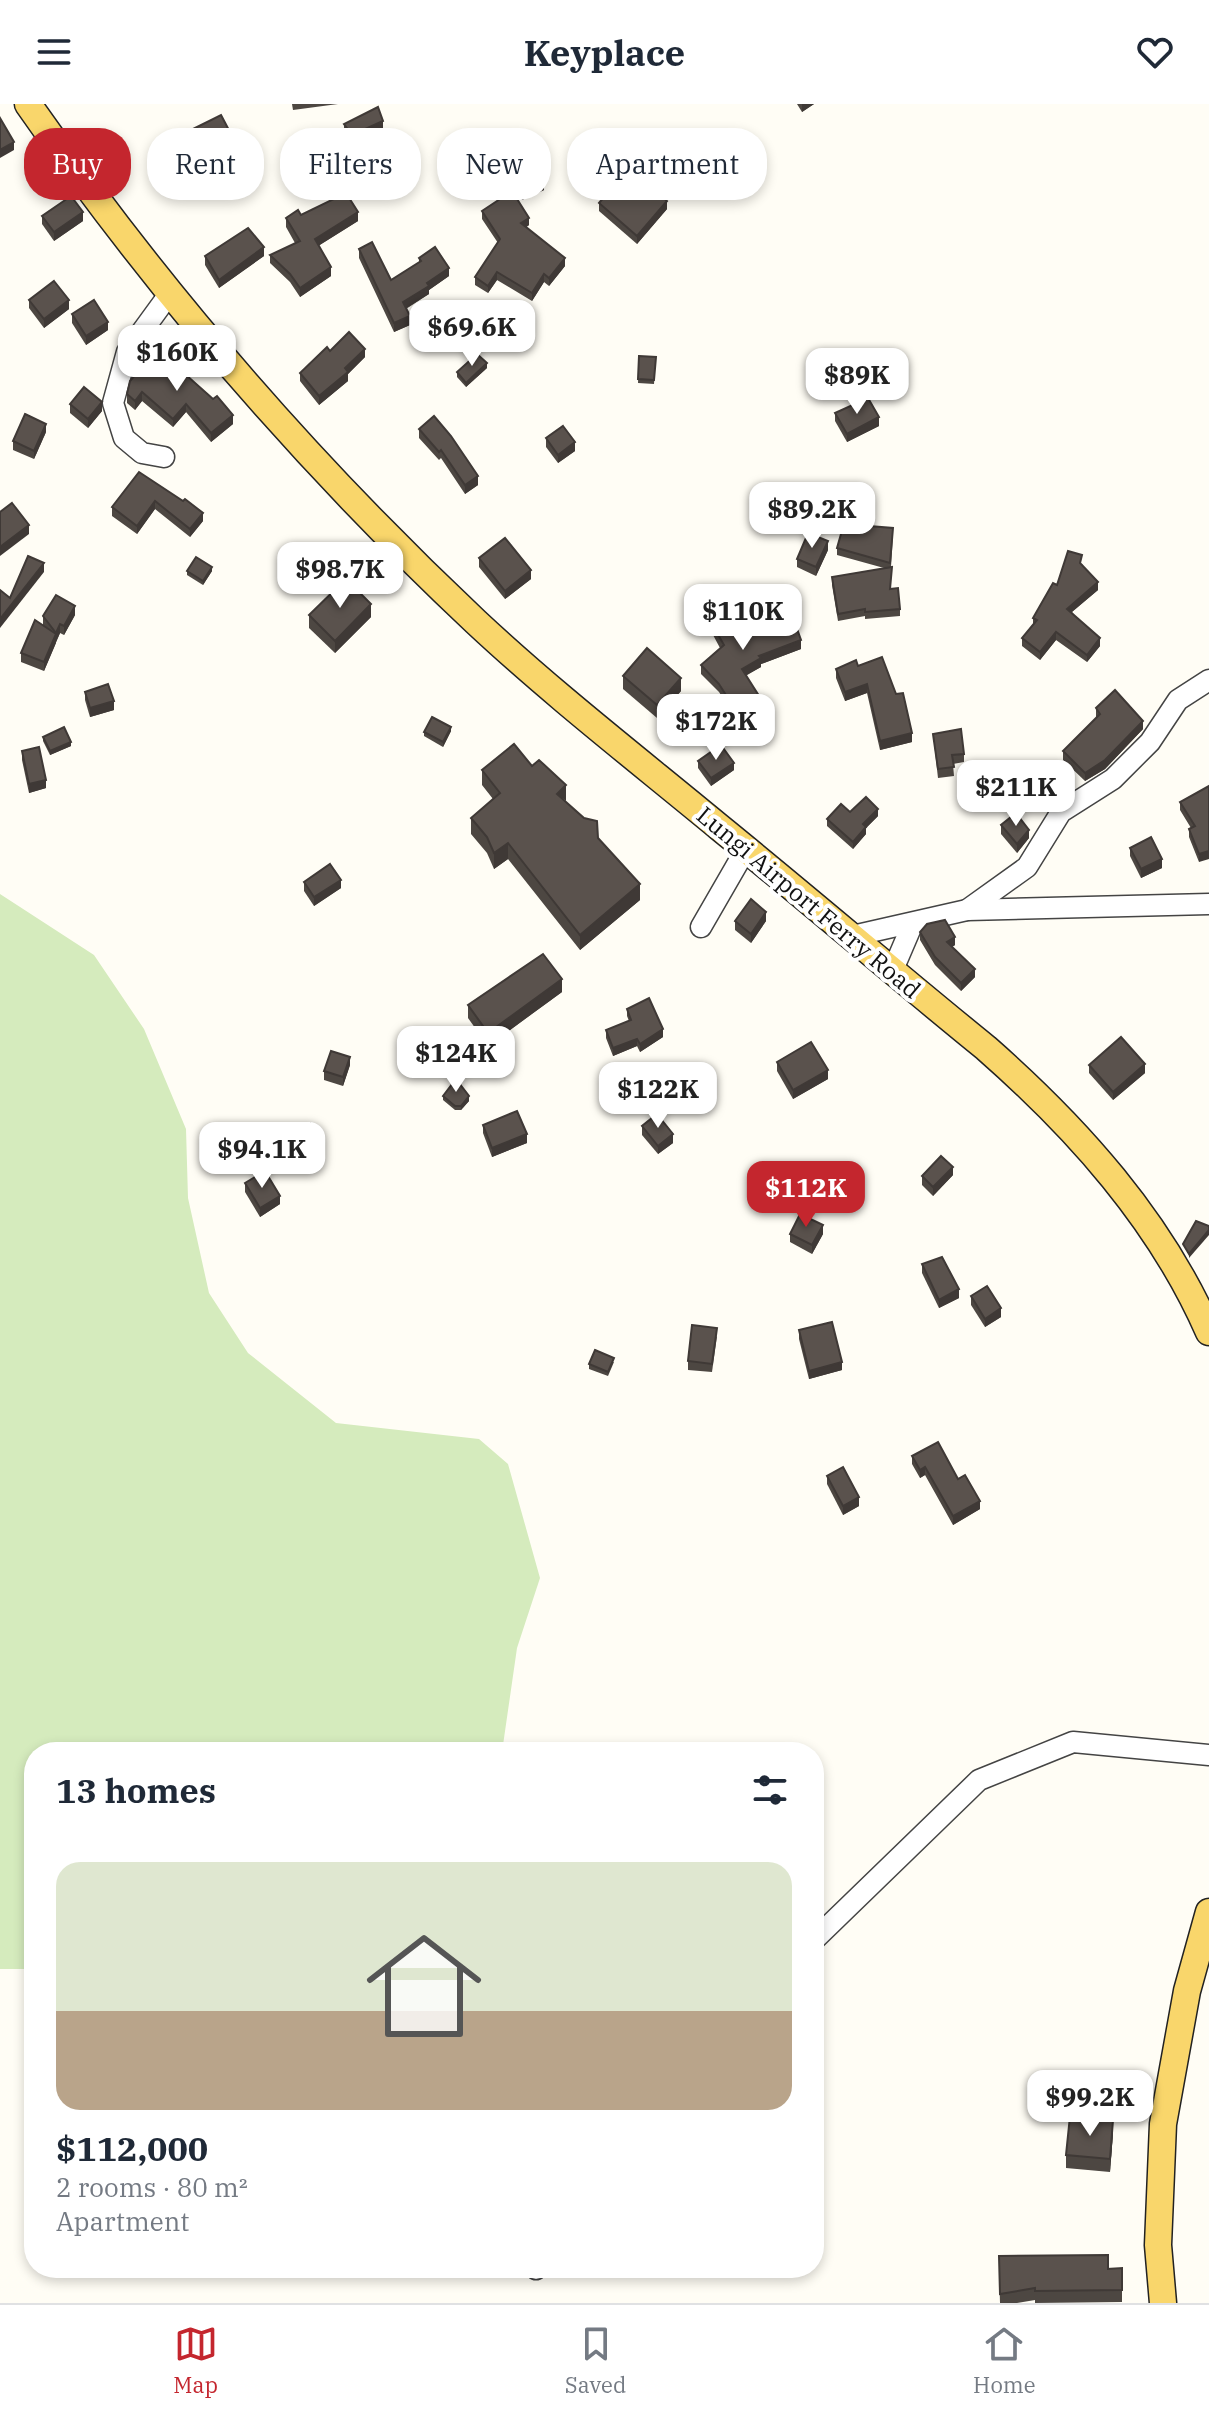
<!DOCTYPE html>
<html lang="en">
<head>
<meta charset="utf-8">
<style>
	:root { --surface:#fff; --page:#f2f2f3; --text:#1f2937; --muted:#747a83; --line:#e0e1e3; --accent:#c4262e }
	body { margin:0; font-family:"IBM Plex Serif",serif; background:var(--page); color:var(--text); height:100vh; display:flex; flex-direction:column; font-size:30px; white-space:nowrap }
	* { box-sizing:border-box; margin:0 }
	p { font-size:26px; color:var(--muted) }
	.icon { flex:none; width:44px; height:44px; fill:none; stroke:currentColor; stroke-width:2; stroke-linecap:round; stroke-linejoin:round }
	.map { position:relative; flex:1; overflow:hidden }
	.details { position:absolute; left:24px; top:1638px; width:800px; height:536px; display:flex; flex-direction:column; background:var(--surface); border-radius:32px; box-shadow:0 4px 12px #0003 }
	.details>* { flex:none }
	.top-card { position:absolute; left:24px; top:24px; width:800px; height:72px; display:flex; gap:16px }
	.price { position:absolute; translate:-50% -68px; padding:0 18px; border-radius:16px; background:#fff; color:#222; font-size:26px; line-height:52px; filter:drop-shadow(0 2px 4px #0008) }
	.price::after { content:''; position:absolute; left:50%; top:48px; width:24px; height:18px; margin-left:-12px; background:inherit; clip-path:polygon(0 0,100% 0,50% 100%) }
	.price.on { background:var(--accent); color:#fff }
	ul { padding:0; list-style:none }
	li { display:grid; align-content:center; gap:16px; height:424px; padding:0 32px }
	li span { display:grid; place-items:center; height:248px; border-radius:24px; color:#555 }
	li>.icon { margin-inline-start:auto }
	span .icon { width:144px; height:144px; fill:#fffc; stroke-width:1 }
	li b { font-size:34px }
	h2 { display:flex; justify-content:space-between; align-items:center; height:96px; padding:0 32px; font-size:34px }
	.chip { padding:0 28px; border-radius:32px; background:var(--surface); box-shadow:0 4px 12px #0003; font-size:28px; line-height:72px }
	.chip.on { background:var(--accent); color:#fff }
	header { display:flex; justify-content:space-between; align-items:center; height:104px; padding:0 32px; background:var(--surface); font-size:36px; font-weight:800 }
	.menu { display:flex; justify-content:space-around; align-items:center; height:112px; border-top:2px solid var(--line); background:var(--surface); font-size:22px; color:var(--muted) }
	.menu a { display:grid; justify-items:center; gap:4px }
	.menu .on { color:var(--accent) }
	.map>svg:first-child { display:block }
</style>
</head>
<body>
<header><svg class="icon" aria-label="menu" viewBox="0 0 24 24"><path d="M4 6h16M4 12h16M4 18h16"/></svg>Keyplace<svg class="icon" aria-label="heart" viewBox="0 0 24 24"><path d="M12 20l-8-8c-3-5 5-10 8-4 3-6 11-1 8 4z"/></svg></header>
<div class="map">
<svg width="1209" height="2199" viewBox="0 0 1209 2199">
	<rect width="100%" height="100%" fill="#fffdf5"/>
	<!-- green -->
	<path fill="#d5ebbd" d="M0,790L94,851L144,925L186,1025L188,1094L209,1189L248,1249L336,1319L479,1335L508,1360L540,1474L517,1544L502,1648H34V1865H0Z"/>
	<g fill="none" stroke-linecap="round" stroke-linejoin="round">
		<defs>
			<g id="minor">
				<path d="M164,353L142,349L124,334L113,299L127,248L170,189"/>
				<path d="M967,806L1027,763L1061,708L1113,675L1150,638L1178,596L1209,576"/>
				<path d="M701,823L746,745"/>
				<path d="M848,833L967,806L1209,800"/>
				<path d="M892,868L913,819"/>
				<path d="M814,1836L979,1676L1073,1638L1209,1651"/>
				<path d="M536,2165L537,2164"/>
			</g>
			<g id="major">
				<path d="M28,0C159,188 309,361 476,518C553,590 638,656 719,723C809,796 896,871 986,944C1077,1024 1160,1116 1209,1228"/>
				<path d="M1163,2199L1158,2141L1163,2020L1187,1887L1209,1808"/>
			</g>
		</defs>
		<!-- minor casing -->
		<use href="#minor" stroke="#444" stroke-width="23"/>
		<!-- major casing -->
		<use href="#major" stroke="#222" stroke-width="29"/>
		<!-- minor -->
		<use href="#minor" stroke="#fff" stroke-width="20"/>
		<!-- major -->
		<use href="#major" stroke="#f9d66b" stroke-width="26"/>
	</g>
	<!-- wall -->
	<g fill="#4d4742">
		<path d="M292,0H338L293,6Z"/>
		<path d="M797,0H814L802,8Z"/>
		<path d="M344,20L383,25L352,40L344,28Z"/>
		<path d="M189,27L232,41L203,59L189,35Z"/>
		<path d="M724,38L718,52L702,46V42Z"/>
		<path d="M511,63L544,86L522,96L511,72Z"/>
		<path d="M637,86L667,105L637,140L599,107V99Z"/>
		<path d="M482,107L529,121L526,123L565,162L549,182L544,178L532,197L497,176L488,189L475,181V173L498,139L482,115Z"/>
		<path d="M42,112L83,117L54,137L42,120Z"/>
		<path d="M286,114L358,117L318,142L331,172L300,193L290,178L270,159V151L295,139L286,123Z"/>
		<path d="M359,145L391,176L419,159V154L449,172L429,186V190L406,205L410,221L394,228L359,154Z"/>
		<path d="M205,152H264L219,184L205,161Z"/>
		<path d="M29,196L69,205L44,224L29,204Z"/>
		<path d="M72,210L108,226L86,241L72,219Z"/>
		<path d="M330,247L365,253L348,270V277L319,301L300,277V269Z"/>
		<path d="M154,249L233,320L211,338L186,308L173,323L142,297L135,306L127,299V290Z"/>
		<path d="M639,252L656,253L654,280L638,279Z"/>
		<path d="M487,264L466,283L457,273V268Z"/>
		<path d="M70,300L102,307L88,324L70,309Z"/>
		<path d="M835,309L879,322L847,338L835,317Z"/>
		<path d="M419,325L478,381L465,390L441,354L439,356L419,334Z"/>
		<path d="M46,328L34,355L13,346V337Z"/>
		<path d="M546,334L575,347L558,359L546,343Z"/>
		<path d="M139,368L203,417L190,433L155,405L137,430L112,412V403Z"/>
		<path d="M871,423L893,431L891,463V485L900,505V512L865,515V512L838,517L832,481V473L884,464L837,451V444Z"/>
		<path d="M828,446L816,472L797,463V455Z"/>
		<path d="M479,454L531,475L505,495L479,463Z"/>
		<path d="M1082,460L1098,486L1072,508L1100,542L1087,558L1056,536L1040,556L1022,542V534L1033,521V514L1057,481Z"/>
		<path d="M187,467H212L203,481L187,471Z"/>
		<path d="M705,508L747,528L801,545L761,560V563L746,571L761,603L738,618L719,588L701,570V561L720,544L705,516Z"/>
		<path d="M75,511L64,531L60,529L44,567L21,558V549L45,523L43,521V512Z"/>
		<path d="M309,511L371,513L335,549L309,524Z"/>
		<path d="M858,562L912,638L880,646L867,589L845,597L836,574V565Z"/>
		<path d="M623,572L681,587L657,614L623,585Z"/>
		<path d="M85,588L114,606L90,613L85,596Z"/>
		<path d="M1096,604L1143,625L1105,665L1085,677L1063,656V647L1096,614Z"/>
		<path d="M451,627L443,643L424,632V628Z"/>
		<path d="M933,630L964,650V658L953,660L954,672L938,674Z"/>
		<path d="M43,633L71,642L50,651L43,637Z"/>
		<path d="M22,647L46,684L29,689L22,656Z"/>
		<path d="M698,657L734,666L711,682L698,664Z"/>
		<path d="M532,662L565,697L598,734L640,796L580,846L508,755L494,765L487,749L471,730V714L493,695L482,681V666Z"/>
		<path d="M1209,682L1199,758L1189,733V725L1191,724L1180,706V698Z"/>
		<path d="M850,708L878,712L866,724V730L853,745L827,722V715Z"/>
		<path d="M1001,721L1029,734L1017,749L1001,730Z"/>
		<path d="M1130,744L1162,764L1141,774L1130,752Z"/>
		<path d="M304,778L341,784L314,802L304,787Z"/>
		<path d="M735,817H766L751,839L735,826Z"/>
		<path d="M920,828L955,841L952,843L975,873L961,887L935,861L920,836Z"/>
		<path d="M562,888L488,942L468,914V901Z"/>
		<path d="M627,905L663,933L640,948L637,942L613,952L606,934V926L629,917L627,912Z"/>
		<path d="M777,958L828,975L793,995L777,967Z"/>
		<path d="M350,961L343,982L324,976V967Z"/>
		<path d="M1089,961L1145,969L1113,996L1089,969Z"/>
		<path d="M443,992L469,997L461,1006H455L443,996Z"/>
		<rect x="285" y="1019" width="25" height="46"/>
		<path d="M483,1021L527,1039L492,1053L483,1029Z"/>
		<path d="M642,1022L673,1039L658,1050L642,1031Z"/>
		<path d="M953,1071L933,1092L922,1081V1072Z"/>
		<path d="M245,1079L280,1100L260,1113L245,1088Z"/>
		<path d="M790,1130H823L812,1150L790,1138Z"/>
		<path d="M922,1160L959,1194L939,1204L922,1169Z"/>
		<path d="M971,1192L1001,1213L985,1223L971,1201Z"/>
		<path d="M799,1226L842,1266L809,1275L799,1235Z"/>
		<path d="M717,1232L712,1268L688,1266V1257Z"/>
		<path d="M614,1258L608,1272L589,1265V1260Z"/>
		<path d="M912,1352L980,1405L953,1421L925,1371L920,1374L912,1360Z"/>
		<path d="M827,1372L859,1402L843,1411L827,1380Z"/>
		<path d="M1113,2029L1110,2068L1066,2064V2051Z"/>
		<path d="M999,2163L1122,2164V2198L1035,2199V2196L1017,2199H1000Z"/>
	</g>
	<!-- shaded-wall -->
	<g fill="#3f3936">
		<path d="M802,0H814L802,8Z"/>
		<path d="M383,17V25L352,40V31Z"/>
		<path d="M232,32V41L203,59V50Z"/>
		<path d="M14,38V46L0,54V46Z"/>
		<path d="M544,78V86L522,96V88Z"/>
		<path d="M667,97V105L637,140V132Z"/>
		<path d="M83,108V117L54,137V128Z"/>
		<path d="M358,108V117L315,144V135Z"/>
		<path d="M529,114V121L521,127V119Z"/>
		<path d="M264,143V152L219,184V176Z"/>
		<path d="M565,154V162L549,182V174Z"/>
		<path d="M331,163V172L300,193V184Z"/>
		<path d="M449,164V172L429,186V190L403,206V198L427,179Z"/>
		<path d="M497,168V176L488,189V182Z"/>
		<path d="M544,170V178L532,197V189Z"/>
		<path d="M69,196V205L44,224V215Z"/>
		<path d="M410,212V221L394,228V219Z"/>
		<path d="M108,218V226L86,241V232Z"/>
		<path d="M365,245V253L348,270V277L319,301V292Z"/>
		<path d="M487,259V264L466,283V279Z"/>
		<path d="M142,288V297L135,306V297Z"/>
		<path d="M102,298V307L88,324V315Z"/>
		<path d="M186,300V308L173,323V315Z"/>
		<path d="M233,311V320L211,338V329Z"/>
		<path d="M879,313V322L847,338V330Z"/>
		<path d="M46,320V328L34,355V347Z"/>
		<path d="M575,338V347L558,359V351Z"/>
		<path d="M478,372V381L465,390V381Z"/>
		<path d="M155,397V405L137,430V422Z"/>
		<path d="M203,409V417L190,433V425Z"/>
		<path d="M29,421V430L0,452V443Z"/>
		<path d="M828,437V446L816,472V463Z"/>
		<path d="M44,459V468L0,524V515Z"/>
		<path d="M212,463V467L203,481V477Z"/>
		<path d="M531,466V475L505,495V487Z"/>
		<path d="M1098,478V486L1067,512V505Z"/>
		<path d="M371,500V513L335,549V537Z"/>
		<path d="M75,502V511L64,531V522Z"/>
		<path d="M60,520V529L56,538V529Z"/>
		<path d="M1056,528V536L1040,556V548Z"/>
		<path d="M56,530V539L44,567V558Z"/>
		<path d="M1100,534V542L1087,558V551Z"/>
		<path d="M801,536V545L761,560V563L742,574V565L759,552Z"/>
		<path d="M681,574V587L657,614V601Z"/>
		<path d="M867,580V589L845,597V588Z"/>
		<path d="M761,595V603L738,618V610Z"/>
		<path d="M114,597V606L90,613V604Z"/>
		<path d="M1143,617V625L1105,665L1085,677V669Z"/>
		<path d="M451,623V627L443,643V638Z"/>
		<path d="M912,629V638L880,646V637Z"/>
		<path d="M71,638V642L50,651V647Z"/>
		<path d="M734,659V666L711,682V674Z"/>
		<path d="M46,676V684L29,689V680Z"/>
		<path d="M566,681V697L557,690Z"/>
		<path d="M878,705V712L866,724V730L853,745V738L863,720Z"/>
		<path d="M1029,726V734L1017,749V740Z"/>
		<path d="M508,739V755L494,765V749Z"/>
		<path d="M1209,747V755L1199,758V750Z"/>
		<path d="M1162,755V764L1141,774V765Z"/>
		<path d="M341,776V784L314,802V793Z"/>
		<path d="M640,780V796L580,846V831Z"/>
		<path d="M766,808V817L751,839V830Z"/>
		<path d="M955,833V841L947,846V838Z"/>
		<path d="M975,865V873L961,887V879Z"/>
		<path d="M562,875V888L488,942V929Z"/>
		<path d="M663,925V933L640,948V940Z"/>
		<path d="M637,935V942L613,952V944Z"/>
		<path d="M350,953V961L343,982V973Z"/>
		<path d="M1145,960V969L1113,996V988Z"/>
		<path d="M828,966V975L793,995V986Z"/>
		<path d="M469,992V997L461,1006V1002Z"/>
		<path d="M527,1030V1039L492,1053V1044Z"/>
		<path d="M673,1030V1039L658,1050V1042Z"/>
		<path d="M953,1063V1071L933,1092V1083Z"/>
		<path d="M280,1092V1100L260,1113V1104Z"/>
		<path d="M823,1121V1130L812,1150V1141Z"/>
		<path d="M1209,1126V1131L1189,1154V1150Z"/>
		<path d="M959,1185V1194L939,1204V1196Z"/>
		<path d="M1001,1204V1213L985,1223V1215Z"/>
		<path d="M842,1258V1266L809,1275V1267Z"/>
		<path d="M925,1363V1371L920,1374V1366Z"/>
		<path d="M859,1393V1402L843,1411V1402Z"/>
		<path d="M980,1397V1405L953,1421V1412Z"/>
		<path d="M1113,2016V2029L1110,2068V2055Z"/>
	</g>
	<!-- building -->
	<g fill="#5a524d" stroke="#3f3936" stroke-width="2">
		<path d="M378,3L383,17L352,31L344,20Z"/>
		<path d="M221,11L232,32L203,50L189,27Z"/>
		<path d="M0,14L14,38L0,46Z"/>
		<path d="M708,27L724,34L718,48L702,42Z"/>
		<path d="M533,53L544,78L522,88L511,63Z"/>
		<path d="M622,72L637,86L644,77L667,97L637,132L599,99Z"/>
		<path d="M512,87L529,114L521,119L565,154L549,174L544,170L532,189L497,168L488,182L475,173L500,135L482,107Z"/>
		<path d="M346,89L358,108L315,135L331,163L300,184L290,170L270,151L300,137L286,114L298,106L301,111Z"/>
		<path d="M71,92L83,108L54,128L42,112Z"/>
		<path d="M248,124L264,143L219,176L205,152Z"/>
		<path d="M372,138L391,176L421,157L419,154L435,143L449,164L427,179L429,182L403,198L410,212L394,219L359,145Z"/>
		<path d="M54,177L69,196L44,215L29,196Z"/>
		<path d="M94,196L108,218L86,232L72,210Z"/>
		<path d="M349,228L365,245L345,264L348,268L319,292L300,269L327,243L330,247Z"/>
		<path d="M154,249L174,265L176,262L213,295L217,292L233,311L211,329L186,300L173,315L142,288L135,297L127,290L130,277Z"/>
		<path d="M477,250L487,259L466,279L457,268Z"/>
		<path d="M639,252L656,253L654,276L638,275Z"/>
		<path d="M84,283L102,298L88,315L70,300Z"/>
		<path d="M868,294L879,313L847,330L835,309Z"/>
		<path d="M25,310L46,320L34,347L13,337Z"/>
		<path d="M434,312L451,332L478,372L465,381L441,346L439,348L419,325Z"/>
		<path d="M563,322L575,338L558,351L546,334Z"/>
		<path d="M139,368L183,397L185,395L203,409L190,425L155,397L137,422L112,403Z"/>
		<path d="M12,399L29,421L0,443V408Z"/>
		<path d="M847,409L871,416L869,422L893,424L890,459L837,444Z"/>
		<path d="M808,429L828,437L816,463L797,455Z"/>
		<path d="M505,434L531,466L505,487L479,454Z"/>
		<path d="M1068,447L1082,451L1080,459L1098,478L1067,505L1100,534L1087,551L1056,528L1040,548L1022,534L1037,516L1033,514L1053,479L1057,481Z"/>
		<path d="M28,452L44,459L0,515V486L10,494Z"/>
		<path d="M196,453L212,463L203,477L187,467Z"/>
		<path d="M892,463L890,485L898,484L900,505L865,508V505L838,510L832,473Z"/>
		<path d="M346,475L371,500L335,537L309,511Z"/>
		<path d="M56,491L75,502L64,522L60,520L56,529L43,512Z"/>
		<path d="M728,495L747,528L792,511L801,536L759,552L761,554L742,565L761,595L738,610L719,580L701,561L724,541L705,508Z"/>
		<path d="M35,516L56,530L44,558L21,549Z"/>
		<path d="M647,544L681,574L657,601L623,572Z"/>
		<path d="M882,553L896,590L903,589L912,629L880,637L867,580L845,588L836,565L856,556L858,562Z"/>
		<path d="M108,580L114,597L90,604L85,588Z"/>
		<path d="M1115,586L1143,617L1105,656L1085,669L1063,647L1100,610L1096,604Z"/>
		<path d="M432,613L451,623L443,638L424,628Z"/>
		<path d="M64,623L71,638L50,647L43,633Z"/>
		<path d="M961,625L964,650L952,651L954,663L938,665L933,630Z"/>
		<path d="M514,640L532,662L539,656L566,681L557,690L584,714L597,717L598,734L640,780L580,831L508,739L494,749L487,733L471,714L500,689L482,666Z"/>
		<path d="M721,641L734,659L711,674L698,657Z"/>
		<path d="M39,643L46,676L29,680L22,647Z"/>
		<path d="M1209,682V747L1199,750L1189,725L1195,722L1180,698Z"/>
		<path d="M866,693L878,705L863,720L866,723L853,738L827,715L841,700L850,708Z"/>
		<path d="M1016,709L1029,726L1017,740L1001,721Z"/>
		<path d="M1151,733L1162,755L1141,765L1130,744Z"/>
		<path d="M330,760L341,776L314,793L304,778Z"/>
		<path d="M751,795L766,808L751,830L735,817Z"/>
		<path d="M945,816L955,833L947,838L975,865L961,879L935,853L920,828L927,820Z"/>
		<path d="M543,850L562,875L488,929L468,901Z"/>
		<path d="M649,894L663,925L640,940L637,935L613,944L606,926L631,916L627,905Z"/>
		<path d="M1121,933L1145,960L1113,988L1089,961Z"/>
		<path d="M811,938L828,966L793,986L777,958Z"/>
		<path d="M331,947L350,953L343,973L324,967Z"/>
		<path d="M456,975L469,992L461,1002H455L443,992Z"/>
		<path d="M517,1007L527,1030L492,1044L483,1021Z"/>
		<path d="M657,1010L673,1030L658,1042L642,1022Z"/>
		<path d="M285,1019H310V1056L285,1057Z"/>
		<path d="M941,1052L953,1063L933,1083L922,1072Z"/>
		<path d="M265,1067L280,1092L260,1104L245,1079Z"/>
		<path d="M800,1110L823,1121L812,1141L790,1130Z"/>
		<path d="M1196,1117L1209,1122V1126L1189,1150L1183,1140Z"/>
		<path d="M942,1153L959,1185L939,1196L922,1160Z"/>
		<path d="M987,1182L1001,1204L985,1215L971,1192Z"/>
		<path d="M832,1218L842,1258L809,1267L799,1226Z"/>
		<path d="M692,1221L717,1224L712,1260L688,1257Z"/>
		<path d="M595,1246L614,1254L608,1268L589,1260Z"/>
		<path d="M938,1338L958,1375L965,1371L980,1397L953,1412L925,1363L920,1366L912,1352Z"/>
		<path d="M843,1363L859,1393L843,1402L827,1372Z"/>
		<path d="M1070,2012L1113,2016L1110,2055L1066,2051Z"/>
		<path d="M1108,2151V2165L1122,2164V2186L1035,2187V2184L1000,2190L999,2152Z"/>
	</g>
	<g text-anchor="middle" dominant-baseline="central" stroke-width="8" stroke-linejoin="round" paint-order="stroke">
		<!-- street labels -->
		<g font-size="24" fill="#111" stroke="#fff">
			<text transform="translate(809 798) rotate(40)">Lungi Airport Ferry Road</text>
		</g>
	</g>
</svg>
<b class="price" style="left:472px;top:264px">$69.6K</b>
<b class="price" style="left:177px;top:289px">$160K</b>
<b class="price" style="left:857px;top:312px">$89K</b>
<b class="price" style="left:812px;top:446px">$89.2K</b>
<b class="price" style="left:340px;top:506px">$98.7K</b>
<b class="price" style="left:743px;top:548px">$110K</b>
<b class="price" style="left:716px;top:658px">$172K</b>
<b class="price" style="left:1016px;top:724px">$211K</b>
<b class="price" style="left:456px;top:990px">$124K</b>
<b class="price" style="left:658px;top:1026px">$122K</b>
<b class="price" style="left:262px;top:1086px">$94.1K</b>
<b class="price on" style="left:806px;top:1125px">$112K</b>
<b class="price" style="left:1090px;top:2034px">$99.2K</b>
<div class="top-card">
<a class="chip on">Buy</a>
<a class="chip">Rent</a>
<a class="chip">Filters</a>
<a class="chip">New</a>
<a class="chip">Apartment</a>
</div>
<section class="details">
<h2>13 homes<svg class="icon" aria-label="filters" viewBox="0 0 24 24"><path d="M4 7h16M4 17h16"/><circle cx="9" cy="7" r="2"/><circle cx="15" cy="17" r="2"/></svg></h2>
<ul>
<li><span style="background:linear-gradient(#dfe7d0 60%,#b9a48a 0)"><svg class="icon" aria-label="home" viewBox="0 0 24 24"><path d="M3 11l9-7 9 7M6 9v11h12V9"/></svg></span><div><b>$112,000</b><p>2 rooms · 80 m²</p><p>Apartment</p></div></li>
</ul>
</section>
</div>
<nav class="menu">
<a class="on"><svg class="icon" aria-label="map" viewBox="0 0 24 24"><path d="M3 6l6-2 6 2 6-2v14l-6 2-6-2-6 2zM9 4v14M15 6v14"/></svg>Map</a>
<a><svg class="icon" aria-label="saved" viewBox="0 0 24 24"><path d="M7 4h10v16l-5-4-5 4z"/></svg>Saved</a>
<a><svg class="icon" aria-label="home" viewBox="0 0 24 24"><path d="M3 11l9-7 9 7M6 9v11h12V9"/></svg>Home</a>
</nav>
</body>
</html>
